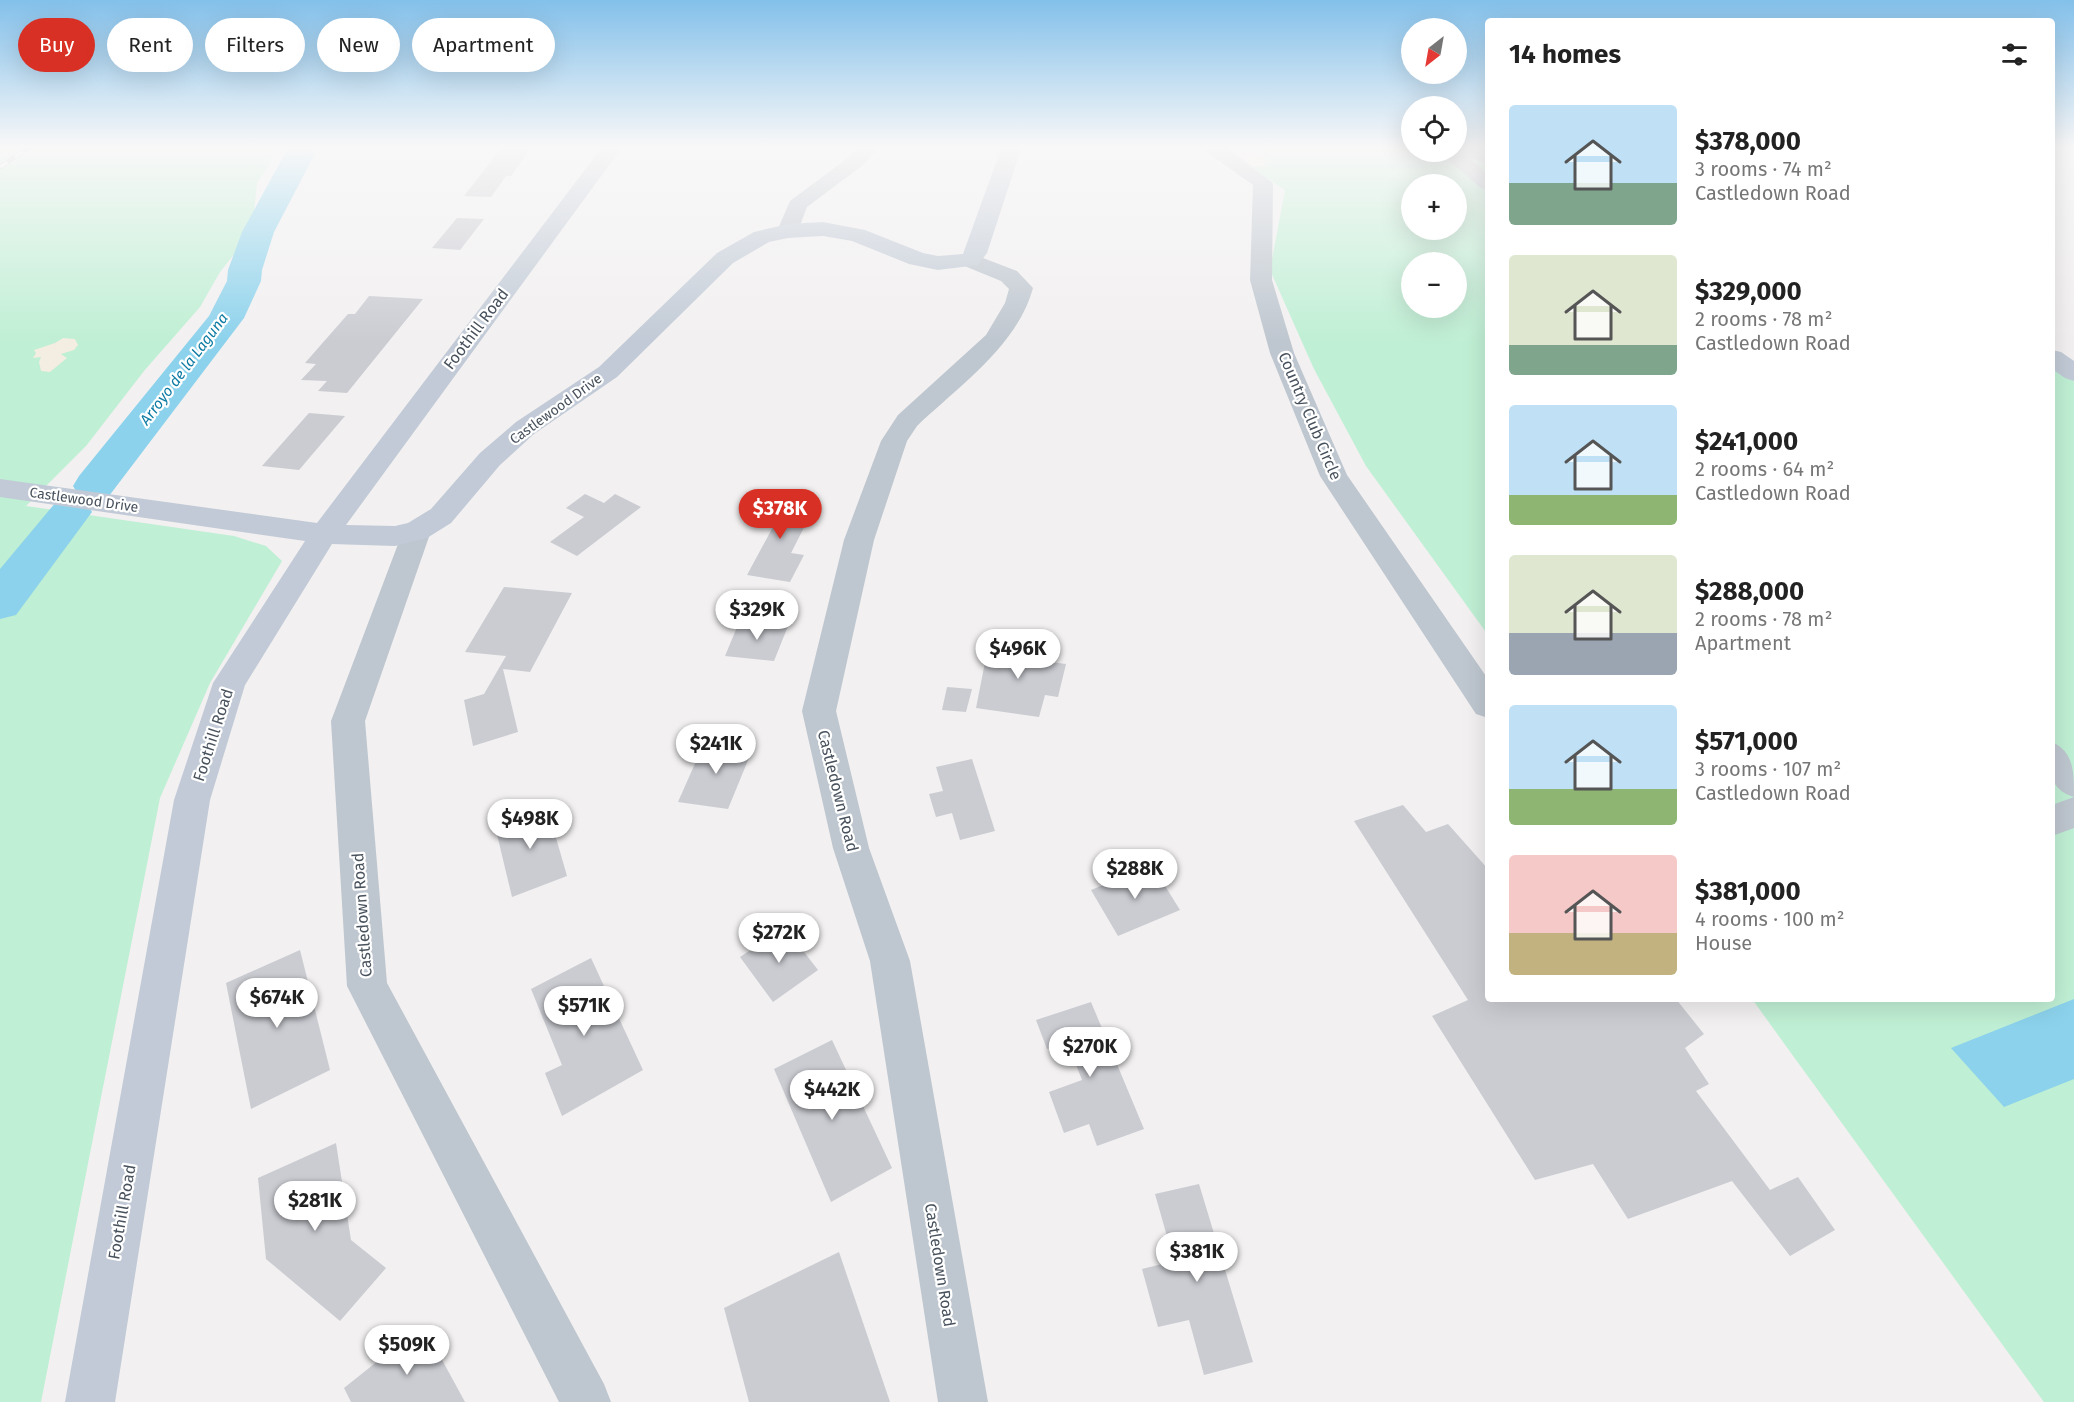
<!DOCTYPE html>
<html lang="en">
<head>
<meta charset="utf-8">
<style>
	:root { --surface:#fff; --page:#f2f2f2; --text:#222; --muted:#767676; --accent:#d93025 }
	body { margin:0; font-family:"Fira Sans",sans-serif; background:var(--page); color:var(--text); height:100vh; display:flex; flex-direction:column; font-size:22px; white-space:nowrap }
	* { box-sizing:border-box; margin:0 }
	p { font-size:20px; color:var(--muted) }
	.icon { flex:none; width:33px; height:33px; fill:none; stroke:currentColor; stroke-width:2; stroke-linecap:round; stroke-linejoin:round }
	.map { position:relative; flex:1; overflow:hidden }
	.sheet { position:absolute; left:1485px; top:18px; width:570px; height:984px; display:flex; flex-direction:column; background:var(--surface); border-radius:6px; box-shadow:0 6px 24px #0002 }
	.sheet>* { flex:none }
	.hud { position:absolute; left:18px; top:18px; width:570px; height:54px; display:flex; gap:12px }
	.needle { width:39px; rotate:211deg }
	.buttons { position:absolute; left:1401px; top:18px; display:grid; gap:12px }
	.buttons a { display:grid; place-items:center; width:66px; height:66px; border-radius:50%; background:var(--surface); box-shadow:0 6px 24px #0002; font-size:30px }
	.price { position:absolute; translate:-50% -51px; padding:0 14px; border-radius:21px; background:#fff; color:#222; font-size:20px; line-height:39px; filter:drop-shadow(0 2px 3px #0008) }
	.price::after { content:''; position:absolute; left:50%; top:36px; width:18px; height:14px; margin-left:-9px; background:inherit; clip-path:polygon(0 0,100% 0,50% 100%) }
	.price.on { background:var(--accent); color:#fff }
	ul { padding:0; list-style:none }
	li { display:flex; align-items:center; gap:18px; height:150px; padding:0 24px }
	li span { display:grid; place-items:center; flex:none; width:168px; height:120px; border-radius:6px; color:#555 }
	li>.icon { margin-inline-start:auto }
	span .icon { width:72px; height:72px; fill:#fffc; stroke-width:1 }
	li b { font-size:26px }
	h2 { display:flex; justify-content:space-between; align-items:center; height:72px; padding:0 24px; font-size:26px }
	.chip { padding:0 21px; border-radius:27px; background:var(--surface); box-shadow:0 6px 24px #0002; font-size:21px; line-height:54px }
	.chip.on { background:var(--accent); color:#fff }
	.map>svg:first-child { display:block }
</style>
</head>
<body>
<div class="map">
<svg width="2074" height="1402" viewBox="0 0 2074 1402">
	<rect width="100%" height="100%" fill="#f2f0f0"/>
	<!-- green -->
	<g fill="#bfefd4" fill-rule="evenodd">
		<path d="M0,146H274L271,163L257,183L253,223L240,247L220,272L200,307L144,371L86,446L26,506L234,536L266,546L282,561L210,683L160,798L41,1402H0Z"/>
		<path d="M1227,146H1411L1412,152H1456L1457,146H1488V635L1366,466L1314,369L1270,270L1285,190L1231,154ZM1412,184H1456V230H1412ZM1412,262H1456V308H1412Z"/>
		<path d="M2052,350L2074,366V1402H2044L1752,999H2052Z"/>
	</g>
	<!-- sand -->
	<g fill="#f3eee1">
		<path d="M1235,146H1257L1264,153L1262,156L1266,159L1264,165L1255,167L1240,162L1242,159L1232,151Z"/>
		<path d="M63,338L75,339L78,345L74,350L61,354L67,358L50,372L41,371L39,362L41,357L33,358L36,353L34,350L55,343Z"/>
	</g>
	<!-- water -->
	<path fill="#8cd2ec" d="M2074,999V1079L2004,1107L1951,1048Z"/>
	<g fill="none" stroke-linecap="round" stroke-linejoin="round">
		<!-- river -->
		<g fill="#8cd2ec" fill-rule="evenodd">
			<path d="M289,146H319L274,232L262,270L261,281L244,318L109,496L94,499L79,496L73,486L79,476L209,316L227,281L228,270L242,232Z"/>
			<path d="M71,498L86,502L92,512L16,615L0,619V569L56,502Z"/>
		</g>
	</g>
	<!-- building -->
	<g fill="#caccd2">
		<path d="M503,146H532L511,176H506L491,197L464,196Z"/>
		<path d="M457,218L484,219L460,250L432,248Z"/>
		<path d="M369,296L423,299L347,393L318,391L327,381L301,380L316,364L305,363L348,314H355Z"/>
		<path d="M309,413L345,416L299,470L262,466Z"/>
		<path d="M585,494L604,503L615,494L641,507L577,556L550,542L584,517L566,508Z"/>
		<path d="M766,500L814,508L791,553L804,555L790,582L747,575L773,527L752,524Z"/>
		<path d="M504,587L572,593L530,672L503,669L518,732L473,746L464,700L484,694L506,656L465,652Z"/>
		<path d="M740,620L788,626L774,661L725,656Z"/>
		<path d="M989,642L1037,648L1034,660L1066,664L1058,697L1045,695L1039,717L976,708Z"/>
		<path d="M947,687L972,689L966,712L942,710Z"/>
		<path d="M705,741L753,748L728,809L678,802Z"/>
		<path d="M972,759L995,831L960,840L952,813L936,817L929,794L943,791L936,767Z"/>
		<path d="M546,803L567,876L512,897L494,822Z"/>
		<path d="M1403,805L1426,832L1448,824L1488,869V999H1676L1704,1034L1685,1048L1709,1084L1696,1091L1770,1190L1798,1177L1835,1230L1790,1256L1732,1181L1628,1219L1593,1164L1535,1180L1432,1016L1468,1000L1354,821Z"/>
		<path d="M1152,865L1180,910L1118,936L1091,890Z"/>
		<path d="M785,927L818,970L773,1002L740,957Z"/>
		<path d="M300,950L330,1070L251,1109L226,983Z"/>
		<path d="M591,958L643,1070L562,1116L545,1073L562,1065L531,989Z"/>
		<path d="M1091,1002L1144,1129L1097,1146L1089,1124L1064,1133L1049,1092L1082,1080L1067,1042L1047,1049L1036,1020Z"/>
		<path d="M832,1040L892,1168L831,1202L774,1069Z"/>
		<path d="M336,1143L351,1240L386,1268L340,1321L266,1259L258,1178Z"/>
		<path d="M1199,1184L1253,1362L1204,1375L1189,1320L1158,1327L1142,1269L1174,1261L1155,1194Z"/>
		<path d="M839,1252L890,1402H749L724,1308Z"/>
		<path d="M423,1325L465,1402H351L344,1388Z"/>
	</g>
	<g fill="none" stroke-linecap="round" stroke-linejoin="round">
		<!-- street -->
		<g fill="#bec6cf" fill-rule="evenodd">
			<path d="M859,146H880L863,165L807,207L796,236L788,238L780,236L777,231L790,201L849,157Z"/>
			<path d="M1204,146H1224L1273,183L1272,280L1294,353L1347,475L1488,679V718L1476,714L1320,476L1270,353L1250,280L1253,185L1208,153Z"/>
			<path d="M1456,148L1488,174V190L1481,188L1439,152H1456Z"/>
			<path d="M970,253L1017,271L1033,288C1018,345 958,387 917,426L907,441L874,540L836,711L869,848L910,961L988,1402H938L870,961L833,848L802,711L844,540L881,441L898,415L986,335L1005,303L1009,289L1001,281L962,265L959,260L962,255Z"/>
			<path d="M417,521L427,524L431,531L365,721L387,983L604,1384L611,1402H559L347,986L331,721L403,531L407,524Z"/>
			<path d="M2052,742C2074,752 2074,772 2074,797C2045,788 2052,768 2052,742Z"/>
			<path d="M2074,797V828L2052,836V805Z"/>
		</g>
		<!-- secondary -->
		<g fill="#c1cad6" fill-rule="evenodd">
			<path d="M603,146H623L346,525L395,526L408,523L431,509L480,453L516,422L599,367L717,253L754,232L788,224L823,222L865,230L923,253L938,256L963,254L1002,146H1022L987,253L978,265L938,270L909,264L852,241L823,236L788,238L769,242L733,263L617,377L534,434L500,465L451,523L427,538L395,546L332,544L245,685L210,800L115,1402H65L174,800L213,683L305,541L0,497V479L317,523Z"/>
			<path d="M1456,146H1475L1488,151V164L1454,152H1456Z"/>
			<path d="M2052,350L2061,352L2074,361V381L2065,378L2052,369Z"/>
		</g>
		<defs>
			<path id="rail" d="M0,167L31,146"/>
		</defs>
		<!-- rail casing -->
		<use href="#rail" stroke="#b2b5ba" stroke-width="4.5"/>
		<!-- rail -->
		<use href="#rail" stroke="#fff" stroke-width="3" stroke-dasharray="9" stroke-linecap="butt"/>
	</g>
	<!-- sky -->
	<linearGradient id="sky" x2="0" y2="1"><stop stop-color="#83c0ea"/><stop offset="0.43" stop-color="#f9f8f8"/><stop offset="1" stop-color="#f9f8f8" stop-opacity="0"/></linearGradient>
	<rect width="2074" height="342" fill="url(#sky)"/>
	<g text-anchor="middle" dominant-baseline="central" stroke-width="4.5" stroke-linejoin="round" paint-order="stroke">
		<!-- far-street labels -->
		<g font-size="14" fill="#48525d" stroke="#fff">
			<text transform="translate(556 409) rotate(-36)">Castlewood Drive</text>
			<text transform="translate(84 500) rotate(8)">Castlewood Drive</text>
		</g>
		<!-- far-water labels -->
		<g font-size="15" font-style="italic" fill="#0d7ba3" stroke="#fff">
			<text transform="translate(184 369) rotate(-53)">Arroyo de la Laguna</text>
		</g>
		<!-- street labels -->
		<g font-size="16" fill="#48525d" stroke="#fff">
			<text transform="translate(476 329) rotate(-53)">Foothill Road</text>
			<text transform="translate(1310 416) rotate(67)">Country Club Circle</text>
			<text transform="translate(213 735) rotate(-72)">Foothill Road</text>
			<text transform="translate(838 791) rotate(76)">Castledown Road</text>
			<text transform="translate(362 915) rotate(-94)">Castledown Road</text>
			<text transform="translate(122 1212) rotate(-80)">Foothill Road</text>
			<text transform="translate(940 1265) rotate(81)">Castledown Road</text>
		</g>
	</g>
</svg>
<div class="buttons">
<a><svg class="needle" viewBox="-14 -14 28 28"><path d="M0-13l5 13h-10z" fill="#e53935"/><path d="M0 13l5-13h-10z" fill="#767676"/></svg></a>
<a><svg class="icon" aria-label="locate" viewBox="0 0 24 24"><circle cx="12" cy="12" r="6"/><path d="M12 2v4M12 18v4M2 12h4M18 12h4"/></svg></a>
<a>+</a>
<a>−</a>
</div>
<b class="price on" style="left:780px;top:540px">$378K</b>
<b class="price" style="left:757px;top:641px">$329K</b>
<b class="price" style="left:1018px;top:680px">$496K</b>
<b class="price" style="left:716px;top:775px">$241K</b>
<b class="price" style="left:530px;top:850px">$498K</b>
<b class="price" style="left:1135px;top:900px">$288K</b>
<b class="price" style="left:779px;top:964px">$272K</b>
<b class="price" style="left:277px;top:1029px">$674K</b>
<b class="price" style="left:584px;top:1037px">$571K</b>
<b class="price" style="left:1090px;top:1078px">$270K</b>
<b class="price" style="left:832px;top:1121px">$442K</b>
<b class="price" style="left:315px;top:1232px">$281K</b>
<b class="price" style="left:1197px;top:1283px">$381K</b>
<b class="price" style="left:407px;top:1376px">$509K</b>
<div class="hud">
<a class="chip on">Buy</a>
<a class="chip">Rent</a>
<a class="chip">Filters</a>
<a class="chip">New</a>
<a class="chip">Apartment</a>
</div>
<section class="sheet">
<h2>14 homes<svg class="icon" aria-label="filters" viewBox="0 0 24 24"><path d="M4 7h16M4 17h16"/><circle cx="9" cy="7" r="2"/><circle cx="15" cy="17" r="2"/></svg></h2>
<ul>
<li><span style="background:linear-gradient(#bfe0f5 65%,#7fa58c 0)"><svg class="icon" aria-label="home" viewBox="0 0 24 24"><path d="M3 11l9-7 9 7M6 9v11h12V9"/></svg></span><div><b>$378,000</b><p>3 rooms · 74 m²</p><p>Castledown Road</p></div></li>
<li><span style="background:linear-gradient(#dfe7d0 75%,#7fa58c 0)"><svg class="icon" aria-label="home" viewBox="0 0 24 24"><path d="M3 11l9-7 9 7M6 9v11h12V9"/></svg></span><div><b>$329,000</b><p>2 rooms · 78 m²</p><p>Castledown Road</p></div></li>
<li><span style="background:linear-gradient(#bfe0f5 75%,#8fb573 0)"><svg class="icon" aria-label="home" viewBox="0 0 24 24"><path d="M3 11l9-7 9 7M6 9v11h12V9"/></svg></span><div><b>$241,000</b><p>2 rooms · 64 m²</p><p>Castledown Road</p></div></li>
<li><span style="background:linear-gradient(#dfe7d0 65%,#9aa5b1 0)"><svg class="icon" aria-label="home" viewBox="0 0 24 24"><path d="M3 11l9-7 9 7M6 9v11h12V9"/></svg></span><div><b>$288,000</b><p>2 rooms · 78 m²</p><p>Apartment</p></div></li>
<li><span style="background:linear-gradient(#bfe0f5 70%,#8fb573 0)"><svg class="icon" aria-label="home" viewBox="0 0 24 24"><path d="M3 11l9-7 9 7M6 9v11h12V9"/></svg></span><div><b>$571,000</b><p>3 rooms · 107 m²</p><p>Castledown Road</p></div></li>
<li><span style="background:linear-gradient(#f6c9c9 65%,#c2b280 0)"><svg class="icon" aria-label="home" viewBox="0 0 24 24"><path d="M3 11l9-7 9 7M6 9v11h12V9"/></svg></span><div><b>$381,000</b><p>4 rooms · 100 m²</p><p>House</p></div></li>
</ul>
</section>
</div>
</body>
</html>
